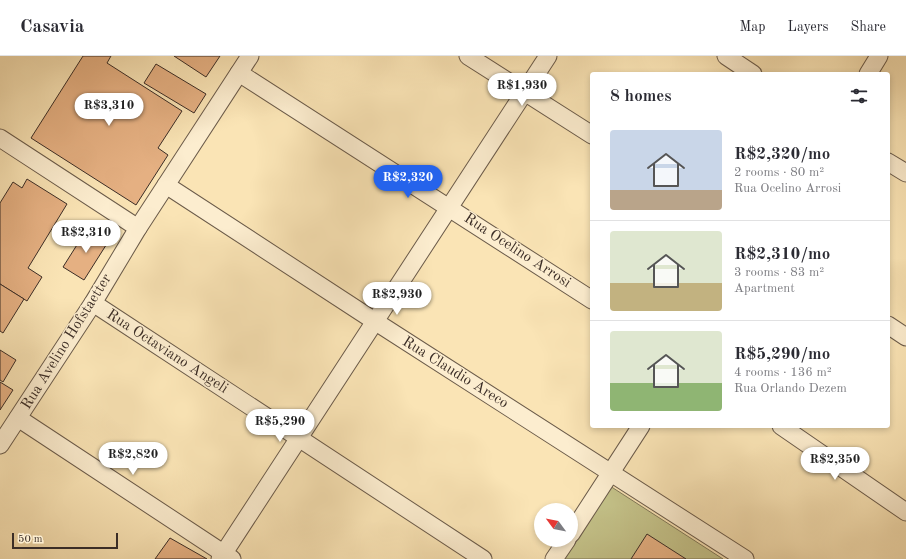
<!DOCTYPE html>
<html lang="en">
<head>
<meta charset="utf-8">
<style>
	:root { --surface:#fff; --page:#f2f2f3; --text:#2b2b33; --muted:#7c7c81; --line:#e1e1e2; --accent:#2563eb }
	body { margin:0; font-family:"Old Standard TT",serif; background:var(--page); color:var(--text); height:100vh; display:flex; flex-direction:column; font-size:15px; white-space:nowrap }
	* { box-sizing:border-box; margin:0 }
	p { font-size:13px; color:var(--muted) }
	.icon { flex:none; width:22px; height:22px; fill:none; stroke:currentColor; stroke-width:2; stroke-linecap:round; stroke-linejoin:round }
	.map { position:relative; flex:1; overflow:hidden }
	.sheet { position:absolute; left:590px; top:16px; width:300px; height:356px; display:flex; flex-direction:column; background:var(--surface); border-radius:4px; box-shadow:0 2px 6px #0003 }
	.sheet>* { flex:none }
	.needle { width:26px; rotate:302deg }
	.buttons { position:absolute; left:534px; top:447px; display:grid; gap:8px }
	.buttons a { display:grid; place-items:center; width:44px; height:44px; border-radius:50%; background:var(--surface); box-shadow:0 2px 6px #0003; font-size:20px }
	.scale { position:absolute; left:12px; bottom:10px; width:106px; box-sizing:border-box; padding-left:4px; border:2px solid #3b2d26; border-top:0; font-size:11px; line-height:14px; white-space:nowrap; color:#3b2d26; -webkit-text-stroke:3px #fcedcf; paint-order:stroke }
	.price { position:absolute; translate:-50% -34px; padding:0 9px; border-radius:14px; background:#fff; color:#222; font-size:13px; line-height:26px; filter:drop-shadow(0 1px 2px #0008) }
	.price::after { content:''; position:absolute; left:50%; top:24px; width:12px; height:9px; margin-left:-6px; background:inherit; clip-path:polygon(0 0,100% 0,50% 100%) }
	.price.selected { background:var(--accent); color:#fff }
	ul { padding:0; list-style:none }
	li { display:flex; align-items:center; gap:12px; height:100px; padding:0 20px }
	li+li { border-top:1px solid var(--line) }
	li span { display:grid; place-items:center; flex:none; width:112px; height:80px; border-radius:4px; color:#555 }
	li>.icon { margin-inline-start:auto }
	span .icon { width:48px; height:48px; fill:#fffc; stroke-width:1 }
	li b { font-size:17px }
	h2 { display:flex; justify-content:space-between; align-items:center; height:48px; padding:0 20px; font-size:17px }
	header { display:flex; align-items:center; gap:24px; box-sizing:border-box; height:56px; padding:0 20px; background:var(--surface); border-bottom:1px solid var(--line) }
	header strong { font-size:19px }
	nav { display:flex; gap:22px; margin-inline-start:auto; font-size:14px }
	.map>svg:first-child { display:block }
</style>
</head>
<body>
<header>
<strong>Casavia</strong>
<nav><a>Map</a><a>Layers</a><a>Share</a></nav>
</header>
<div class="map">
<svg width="906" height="503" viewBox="0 0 906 503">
	<rect width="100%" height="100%" fill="#fae4b5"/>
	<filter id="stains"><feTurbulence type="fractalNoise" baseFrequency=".005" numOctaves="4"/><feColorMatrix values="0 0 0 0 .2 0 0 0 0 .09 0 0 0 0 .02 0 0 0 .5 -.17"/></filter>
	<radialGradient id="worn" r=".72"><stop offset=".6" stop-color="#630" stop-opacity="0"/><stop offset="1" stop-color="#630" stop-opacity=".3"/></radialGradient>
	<!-- grass -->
	<path fill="#c4c289" stroke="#807858" d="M610,430L723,503H564Z"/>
	<!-- building -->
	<g fill="#e5b082" stroke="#3b2d26">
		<path d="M83,0H111L107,7L182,55L158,92L168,99L136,149L31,82Z"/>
		<path d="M174,0H220L206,21Z"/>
		<path d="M156,8L206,38L194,57L144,27Z"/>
		<path d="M27,123L67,148L28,212L42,221L27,245L0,228V147L13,126L22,132Z"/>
		<path d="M87,173L108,186L84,224L63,211Z"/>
		<path d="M0,228L24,243L3,277L0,275Z"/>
		<path d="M0,294L16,304L3,326L0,324Z"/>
		<path d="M0,326L13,334L0,354Z"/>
		<path d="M647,478L686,503H631Z"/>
		<path d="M170,482L207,503H155Z"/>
	</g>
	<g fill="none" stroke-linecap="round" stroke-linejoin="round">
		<defs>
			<g id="minor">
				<path d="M468,0L592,79"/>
				<path d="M726,0L753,18"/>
				<path d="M239,17L592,244"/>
				<path d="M868,18L879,0"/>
				<path d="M0,82L138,172"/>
				<path d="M888,106L906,117"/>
				<path d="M166,129L376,266L745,503"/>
				<path d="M93,247L483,503"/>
				<path d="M888,269L906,281"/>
				<path d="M18,362L232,503"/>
				<path d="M781,370L906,456"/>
				<path d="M0,389L93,247L138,172L250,0"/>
				<path d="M571,478L641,370"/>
				<path d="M220,503L548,0"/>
				<path d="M554,503L567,484"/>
			</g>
		</defs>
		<!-- minor casing -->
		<use href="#minor" stroke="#6b5b4a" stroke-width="19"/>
		<!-- minor -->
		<use href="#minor" stroke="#fcedcf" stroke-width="17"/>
	</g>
	<g text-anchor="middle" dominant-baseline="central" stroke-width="3" stroke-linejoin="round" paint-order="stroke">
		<!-- street labels -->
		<g font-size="15" fill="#3b2d26" stroke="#fcedcf">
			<text transform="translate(517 195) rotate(33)">Rua Ocelino Arrosi</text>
			<text transform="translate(67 286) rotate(-58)">Rua Avelino Hofstaetter</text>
			<text transform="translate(167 296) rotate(33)">Rua Octaviano Angeli</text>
			<text transform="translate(455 317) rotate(32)">Rua Claudio Areco</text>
		</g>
	</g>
	<rect width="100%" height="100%" filter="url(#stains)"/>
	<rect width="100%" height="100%" fill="url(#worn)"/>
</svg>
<div class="buttons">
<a><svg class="needle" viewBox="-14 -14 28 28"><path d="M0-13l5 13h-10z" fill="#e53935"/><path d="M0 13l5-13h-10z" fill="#7c7c81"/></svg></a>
</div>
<div class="scale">50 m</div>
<b class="price" style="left:522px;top:51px">R$1,930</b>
<b class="price" style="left:109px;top:71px">R$3,310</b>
<b class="price selected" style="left:408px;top:143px">R$2,320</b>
<b class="price" style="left:86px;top:198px">R$2,310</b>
<b class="price" style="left:397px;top:260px">R$2,930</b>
<b class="price" style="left:280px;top:387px">R$5,290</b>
<b class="price" style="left:133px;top:420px">R$2,820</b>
<b class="price" style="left:835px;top:425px">R$2,350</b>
<section class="sheet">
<h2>8 homes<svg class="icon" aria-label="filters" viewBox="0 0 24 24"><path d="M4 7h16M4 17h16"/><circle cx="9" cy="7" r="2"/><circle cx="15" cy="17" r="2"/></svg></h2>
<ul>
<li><span style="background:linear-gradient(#c9d6e8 75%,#b9a48a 0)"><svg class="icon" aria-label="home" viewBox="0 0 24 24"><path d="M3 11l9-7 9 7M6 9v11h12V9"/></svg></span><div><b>R$2,320/mo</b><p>2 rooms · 80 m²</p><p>Rua Ocelino Arrosi</p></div></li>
<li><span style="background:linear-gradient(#dfe7d0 65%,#c2b280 0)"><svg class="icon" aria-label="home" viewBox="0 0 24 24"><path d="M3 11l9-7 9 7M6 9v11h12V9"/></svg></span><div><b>R$2,310/mo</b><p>3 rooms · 83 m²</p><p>Apartment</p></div></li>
<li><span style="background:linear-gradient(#dfe7d0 65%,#8fb573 0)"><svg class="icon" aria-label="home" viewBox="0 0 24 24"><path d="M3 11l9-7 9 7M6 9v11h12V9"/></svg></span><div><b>R$5,290/mo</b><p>4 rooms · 136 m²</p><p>Rua Orlando Dezem</p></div></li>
</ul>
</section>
</div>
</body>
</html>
